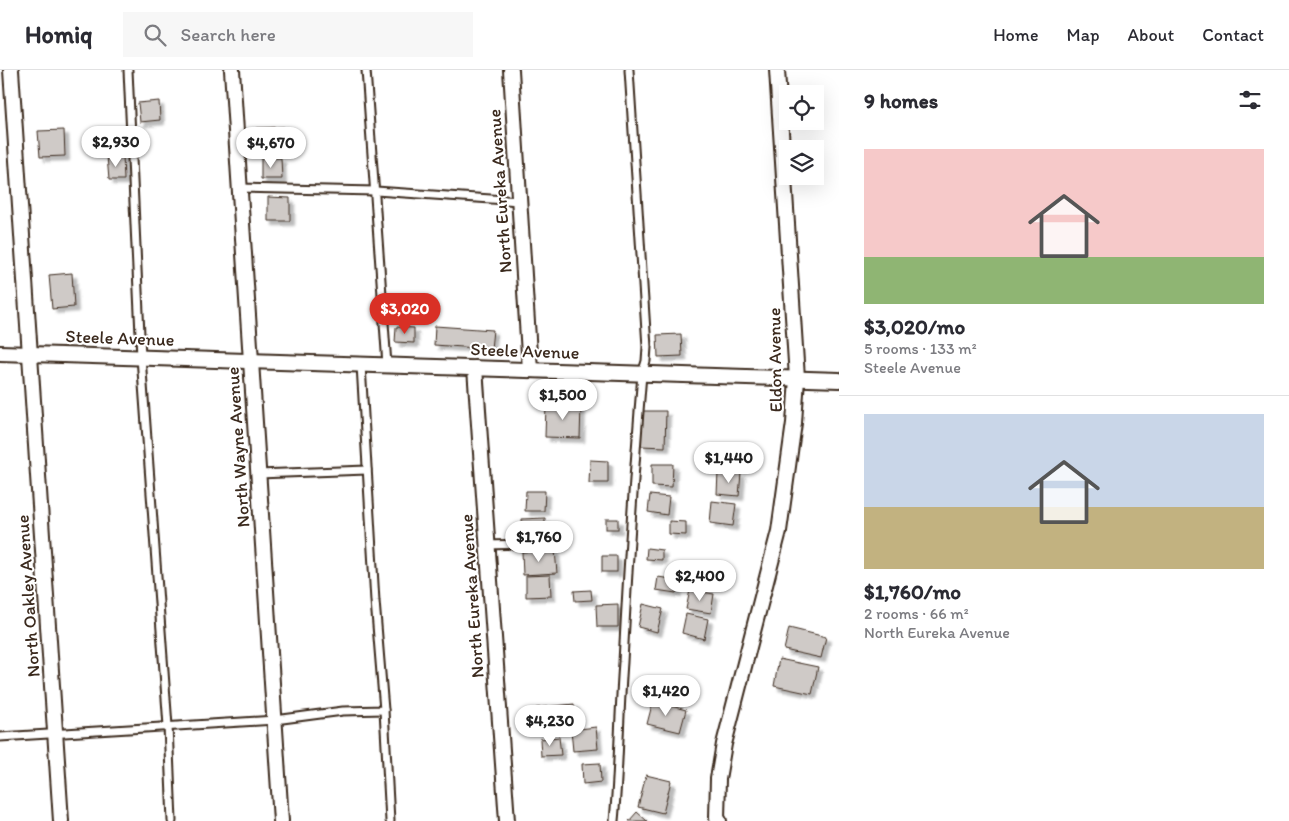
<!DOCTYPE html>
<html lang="en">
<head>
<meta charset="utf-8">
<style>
	:root { --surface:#fff; --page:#f7f7f7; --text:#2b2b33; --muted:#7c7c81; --line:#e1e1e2; --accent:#d93025 }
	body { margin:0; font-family:Itim,sans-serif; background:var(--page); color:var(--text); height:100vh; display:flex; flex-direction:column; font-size:19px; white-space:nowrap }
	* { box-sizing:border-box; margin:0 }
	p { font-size:16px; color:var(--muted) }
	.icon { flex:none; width:28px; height:28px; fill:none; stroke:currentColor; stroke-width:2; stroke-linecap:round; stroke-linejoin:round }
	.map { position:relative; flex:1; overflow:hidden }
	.sheet { display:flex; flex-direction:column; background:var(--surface); width:450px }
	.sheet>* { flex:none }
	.buttons { position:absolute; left:779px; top:15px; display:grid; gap:10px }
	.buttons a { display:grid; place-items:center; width:45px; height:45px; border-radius:0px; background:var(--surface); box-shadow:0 5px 20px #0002; font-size:25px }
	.price { position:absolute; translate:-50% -42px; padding:0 11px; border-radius:18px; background:#fff; color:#222; font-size:16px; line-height:32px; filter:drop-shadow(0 1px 2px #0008) }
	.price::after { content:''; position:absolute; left:50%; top:30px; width:15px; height:11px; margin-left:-8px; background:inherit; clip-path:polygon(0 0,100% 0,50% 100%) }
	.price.selected { background:var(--accent); color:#fff }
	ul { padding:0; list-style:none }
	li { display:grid; align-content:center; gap:10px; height:265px; padding:0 25px }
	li+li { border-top:1px solid var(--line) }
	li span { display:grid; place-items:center; height:155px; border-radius:0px; color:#555 }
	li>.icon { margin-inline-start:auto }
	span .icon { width:90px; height:90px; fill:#fffc; stroke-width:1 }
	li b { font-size:21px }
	h2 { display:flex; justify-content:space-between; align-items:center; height:60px; padding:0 25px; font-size:21px }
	header { display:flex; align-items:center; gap:30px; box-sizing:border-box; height:70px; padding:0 25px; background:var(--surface); border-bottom:1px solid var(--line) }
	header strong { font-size:24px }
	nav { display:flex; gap:28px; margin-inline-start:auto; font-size:18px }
	.search { width:350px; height:45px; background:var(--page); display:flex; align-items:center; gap:12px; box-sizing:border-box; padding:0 18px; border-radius:0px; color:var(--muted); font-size:19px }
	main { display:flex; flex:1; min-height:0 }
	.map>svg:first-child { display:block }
</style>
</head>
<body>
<header>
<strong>Homiq</strong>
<div class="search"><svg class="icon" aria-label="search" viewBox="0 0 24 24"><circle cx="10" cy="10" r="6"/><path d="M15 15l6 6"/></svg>Search here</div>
<nav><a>Home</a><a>Map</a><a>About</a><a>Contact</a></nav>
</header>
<main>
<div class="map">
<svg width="839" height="751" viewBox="0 0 839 751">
	<defs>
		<filter id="shadow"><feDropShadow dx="4.5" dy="4.5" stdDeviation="1" flood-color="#0004"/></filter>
	</defs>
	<rect width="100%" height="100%" fill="#fff"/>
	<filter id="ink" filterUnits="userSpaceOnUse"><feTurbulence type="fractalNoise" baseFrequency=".02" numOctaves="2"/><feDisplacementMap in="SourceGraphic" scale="10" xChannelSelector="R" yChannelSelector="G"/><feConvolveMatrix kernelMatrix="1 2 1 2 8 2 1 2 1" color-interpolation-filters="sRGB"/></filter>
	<g filter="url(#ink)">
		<!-- building -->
		<g fill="#cfcac7" stroke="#3b2a1e" filter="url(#shadow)">
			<path d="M159,31L160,50L140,52L138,33Z"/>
			<path d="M284,57L285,78L258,80L257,58Z"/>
			<path d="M117,59L118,76L92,77L91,60Z"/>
			<path d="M64,60L65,86L40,87L38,61Z"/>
			<path d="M123,85L124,110H109L107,86Z"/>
			<path d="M261,88H281L282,109H261Z"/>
			<path d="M268,127L290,128V151H268Z"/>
			<path d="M72,203L74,237L52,239L49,205Z"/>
			<path d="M435,256L493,260L491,279L434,275Z"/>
			<path d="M396,257L414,258V273L395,272Z"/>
			<path d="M681,264L682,286L658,287L657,265Z"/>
			<path d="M546,334L581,335L580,368L545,367Z"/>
			<path d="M642,341H666L665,377L641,376Z"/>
			<path d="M590,390L608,391V413H589Z"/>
			<path d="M652,394H673L672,417L652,416Z"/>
			<path d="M718,402L741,403L739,426L717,424Z"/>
			<path d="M526,421H545L544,441H525Z"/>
			<path d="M650,425L669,427L667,445L648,442Z"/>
			<path d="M712,431L736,434L733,456L710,453Z"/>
			<path d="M545,448V467L523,468L522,449Z"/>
			<rect x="606" y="449" width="12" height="10"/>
			<path d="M669,451L686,452V465L669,464Z"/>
			<path d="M647,478L662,480V490L646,489Z"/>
			<path d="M555,480L557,503L523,505L522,482Z"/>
			<rect x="602" y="486" width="15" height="16"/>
			<path d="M550,505L551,526L526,527V506Z"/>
			<path d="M658,507L678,510L676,523L656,520Z"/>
			<path d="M591,520L592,530L575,531L574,521Z"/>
			<path d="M690,520L714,524L711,543L686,539Z"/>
			<path d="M618,534V557H597L596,535Z"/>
			<path d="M643,534L663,539L657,562L638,557Z"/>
			<path d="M686,544L708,549L704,569L682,563Z"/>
			<path d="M789,558L826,567L821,588L784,580Z"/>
			<path d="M779,589L818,597L812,624L774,616Z"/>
			<path d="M653,631L686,640L680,662L647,654Z"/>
			<path d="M574,634L576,656L538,659L536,638Z"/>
			<path d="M596,657L598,679L573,681L571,660Z"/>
			<path d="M559,667L561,685L541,686L540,669Z"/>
			<path d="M600,693L601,712L583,714L582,694Z"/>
			<path d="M646,705L671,711L663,743L638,737Z"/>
			<path d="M637,742L647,751H629Z"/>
		</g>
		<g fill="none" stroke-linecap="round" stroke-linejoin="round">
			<defs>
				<g id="lane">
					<path d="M128,0L141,287L168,656L172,751"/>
					<path d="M366,0L387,295"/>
					<path d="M239,118L376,121L519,131"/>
					<path d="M258,404L367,400"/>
					<path d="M488,475L558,473"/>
					<path d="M384,640L390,751"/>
					<path d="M0,667L275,650L343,641L384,640L375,531L361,295"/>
					<path d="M614,751C619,698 619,645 623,592C628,496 634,400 642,304L646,291L647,277L629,0"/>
				</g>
				<g id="street">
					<path d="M11,0L61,751"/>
					<path d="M232,0L281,751"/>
					<path d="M511,0L530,300"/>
					<path d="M0,283L839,310"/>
					<path d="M475,298L507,751"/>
					<path d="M719,751L717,748L718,709L724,674L779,461L794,353L797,308L777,0"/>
				</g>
			</defs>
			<!-- lane casing -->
			<use href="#lane" stroke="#3b2a1e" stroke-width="11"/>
			<!-- street casing -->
			<use href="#street" stroke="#3b2a1e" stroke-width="18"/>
			<!-- lane -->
			<use href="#lane" stroke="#fff" stroke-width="7"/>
			<!-- street -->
			<use href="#street" stroke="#fff" stroke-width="14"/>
		</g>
	</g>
	<g text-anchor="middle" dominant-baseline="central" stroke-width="4" stroke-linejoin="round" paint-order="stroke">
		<!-- street labels -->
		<g font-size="18" fill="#3b2a1e" stroke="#fff">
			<text transform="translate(500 121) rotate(-94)">North Eureka Avenue</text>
			<text transform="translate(120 268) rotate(2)">Steele Avenue</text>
			<text transform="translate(525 281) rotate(2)">Steele Avenue</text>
			<text transform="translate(775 290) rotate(-91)">Eldon Avenue</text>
			<text transform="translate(238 377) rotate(-94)">North Wayne Avenue</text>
			<text transform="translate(28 526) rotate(-94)">North Oakley Avenue</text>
			<text transform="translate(472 526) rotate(-94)">North Eureka Avenue</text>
		</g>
	</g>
</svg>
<div class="buttons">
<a><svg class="icon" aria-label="locate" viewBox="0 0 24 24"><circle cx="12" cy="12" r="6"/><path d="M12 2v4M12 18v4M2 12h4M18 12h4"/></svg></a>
<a><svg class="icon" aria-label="layers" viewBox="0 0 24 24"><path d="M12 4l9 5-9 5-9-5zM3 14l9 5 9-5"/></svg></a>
</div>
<b class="price" style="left:116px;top:98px">$2,930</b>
<b class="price" style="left:271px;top:99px">$4,670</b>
<b class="price selected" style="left:405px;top:265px">$3,020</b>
<b class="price" style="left:563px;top:351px">$1,500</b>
<b class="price" style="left:729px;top:414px">$1,440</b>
<b class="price" style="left:539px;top:493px">$1,760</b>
<b class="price" style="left:700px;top:532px">$2,400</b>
<b class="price" style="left:666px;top:647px">$1,420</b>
<b class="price" style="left:550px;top:677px">$4,230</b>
</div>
<section class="sheet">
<h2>9 homes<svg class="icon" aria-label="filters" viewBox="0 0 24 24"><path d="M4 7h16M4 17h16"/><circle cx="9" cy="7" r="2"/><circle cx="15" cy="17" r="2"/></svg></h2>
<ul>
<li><span style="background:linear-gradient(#f6c9c9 70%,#8fb573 0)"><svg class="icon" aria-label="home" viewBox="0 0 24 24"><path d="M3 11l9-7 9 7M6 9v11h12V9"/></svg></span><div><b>$3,020/mo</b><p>5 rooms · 133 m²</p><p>Steele Avenue</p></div></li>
<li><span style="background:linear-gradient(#c9d6e8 60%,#c2b280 0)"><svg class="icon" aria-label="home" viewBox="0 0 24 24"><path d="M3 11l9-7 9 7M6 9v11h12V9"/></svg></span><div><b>$1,760/mo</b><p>2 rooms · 66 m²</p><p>North Eureka Avenue</p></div></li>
</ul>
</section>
</main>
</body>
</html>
